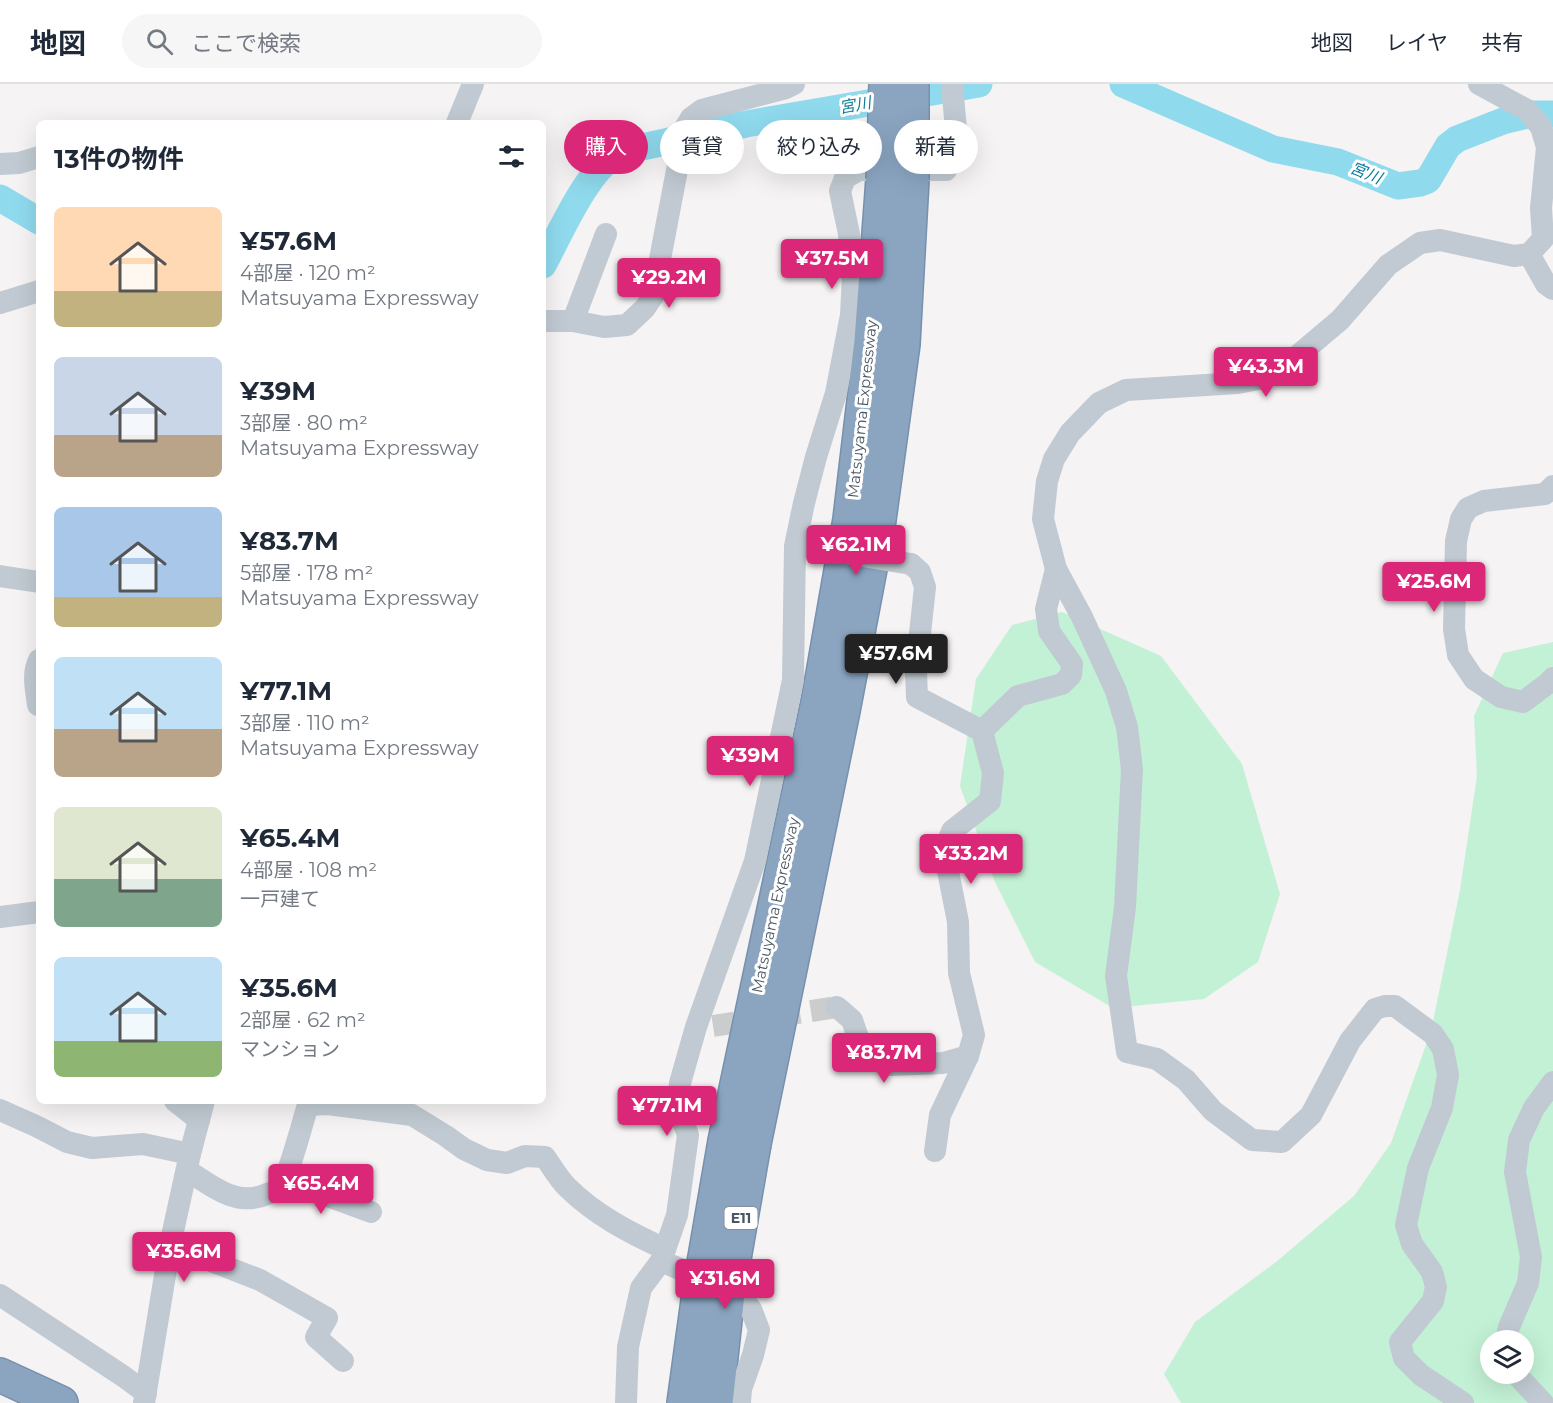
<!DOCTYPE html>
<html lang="ja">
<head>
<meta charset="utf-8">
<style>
	:root { --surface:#fff; --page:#f6f6f7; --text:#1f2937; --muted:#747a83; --line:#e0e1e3; --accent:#db2777 }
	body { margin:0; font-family:Montserrat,"Noto Sans JP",sans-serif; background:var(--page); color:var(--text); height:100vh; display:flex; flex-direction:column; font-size:22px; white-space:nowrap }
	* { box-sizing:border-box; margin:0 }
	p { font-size:20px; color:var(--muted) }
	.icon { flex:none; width:33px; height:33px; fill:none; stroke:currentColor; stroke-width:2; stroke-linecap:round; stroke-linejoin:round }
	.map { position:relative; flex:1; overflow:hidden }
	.side { position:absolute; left:36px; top:36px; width:510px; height:984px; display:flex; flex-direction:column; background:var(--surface); border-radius:9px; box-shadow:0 6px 24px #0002 }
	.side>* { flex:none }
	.banner { position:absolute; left:564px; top:36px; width:570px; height:54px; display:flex; gap:12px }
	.fabs { position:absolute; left:1480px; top:1246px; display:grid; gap:12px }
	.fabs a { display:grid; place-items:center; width:54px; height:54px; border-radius:50%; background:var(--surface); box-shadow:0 6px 24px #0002; font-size:30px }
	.price { position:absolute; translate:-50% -51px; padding:0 14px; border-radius:6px; background:var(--accent); color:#fff; font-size:20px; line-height:39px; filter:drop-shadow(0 2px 3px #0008) }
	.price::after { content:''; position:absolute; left:50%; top:36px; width:18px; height:14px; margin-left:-9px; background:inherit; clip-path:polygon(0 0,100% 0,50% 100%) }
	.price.on { background:#222; color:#fff }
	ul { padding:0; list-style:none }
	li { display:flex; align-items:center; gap:18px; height:150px; padding:0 18px }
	li span { display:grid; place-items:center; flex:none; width:168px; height:120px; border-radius:9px; color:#555 }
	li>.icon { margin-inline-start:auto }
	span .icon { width:72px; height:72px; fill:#fffc; stroke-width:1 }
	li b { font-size:26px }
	h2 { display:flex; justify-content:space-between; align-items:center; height:72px; padding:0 18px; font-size:26px }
	.tag { padding:0 21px; border-radius:27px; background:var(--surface); box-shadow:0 6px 24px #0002; font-size:21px; line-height:54px }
	.tag.on { background:var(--accent); color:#fff }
	header { display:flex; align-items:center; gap:36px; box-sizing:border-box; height:84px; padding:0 30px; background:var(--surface); border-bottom:2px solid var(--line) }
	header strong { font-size:28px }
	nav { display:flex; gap:33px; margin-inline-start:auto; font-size:21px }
	.search { width:420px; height:54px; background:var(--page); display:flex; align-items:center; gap:15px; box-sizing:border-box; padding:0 21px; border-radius:33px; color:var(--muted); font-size:22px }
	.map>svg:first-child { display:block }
</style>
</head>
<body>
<header>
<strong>地図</strong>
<div class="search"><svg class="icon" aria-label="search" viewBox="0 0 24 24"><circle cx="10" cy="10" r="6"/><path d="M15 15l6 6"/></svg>ここで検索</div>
<nav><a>地図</a><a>レイヤ</a><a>共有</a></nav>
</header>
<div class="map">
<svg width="1553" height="1319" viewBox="0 0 1553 1319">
	<rect width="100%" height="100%" fill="#f5f3f3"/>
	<!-- green -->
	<g fill="#c3f1d5" fill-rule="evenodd">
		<path d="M1062,528L1161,572L1242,680L1280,810L1258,878L1204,915L1113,924L1035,878L995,798L960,702L976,595L1012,541Z"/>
		<path d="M1553,558V1319H1181L1164,1290L1195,1238L1276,1178L1354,1112L1391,1059L1431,947L1460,806L1477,692L1474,632L1503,569ZM1491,1257H1524V1290H1491Z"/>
	</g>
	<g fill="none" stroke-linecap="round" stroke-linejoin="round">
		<!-- river -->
		<g stroke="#90daee" stroke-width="27">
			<path d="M1123,0L1273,65L1338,78L1398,102L1420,99L1428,96L1448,62L1457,55L1503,37L1532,30H1553"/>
			<path d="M0,114L39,137"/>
			<path d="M543,181C559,152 587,86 616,71C620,69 625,67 629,66L746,40L979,0"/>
		</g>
		<!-- minor-tunnel -->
		<path stroke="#caccce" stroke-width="22" stroke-dasharray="22 11" stroke-linecap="butt" d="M713,942L837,923"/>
		<defs>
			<g id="highway">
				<path d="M725,1057L818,618L850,435L871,257L883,95"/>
				<path d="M754,1060L843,627L878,443L903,260L912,96"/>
				<path d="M0,1291L61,1319"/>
				<path d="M684,1319L700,1202"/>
				<path d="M716,1319L728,1209"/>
			</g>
		</defs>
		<!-- highway casing -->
		<use href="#highway" stroke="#7690ad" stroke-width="36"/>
		<!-- minor -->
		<g stroke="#c1cad2" stroke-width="22">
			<path d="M457,39L473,0"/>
			<path d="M0,80L19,79L39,73"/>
			<path d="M1529,170L1546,200L1553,205"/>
			<path d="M0,219L39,207"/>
			<path d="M543,237H573L604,243L627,241L645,224L653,212L685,44L691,34L702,26L786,4L794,0"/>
			<path d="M573,237L606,150"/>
			<path d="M1553,402L1545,410L1484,417L1468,424L1461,435L1456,457L1454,545L1458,571L1474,595L1501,613L1523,618L1547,600L1553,594"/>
			<path d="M911,480L920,488L925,503L916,587L917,613L982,647L993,689L990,717L952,747L947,760V782L958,838L959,889L974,951L968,972L940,1031L935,1067"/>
			<path d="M0,492L39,498"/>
			<path d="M38,621C36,605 32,590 39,576"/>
			<path d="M982,647L1018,612L1062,600L1071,591L1072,580L1049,547L1046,525L1056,485"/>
			<path d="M0,833L39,828"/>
			<path d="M837,923L852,936L863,968L874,976L893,981L943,979L968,972"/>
			<path d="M175,1017L199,1036"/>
			<path d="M0,1026L36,1042L67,1058L92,1064L143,1060L190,1070"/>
			<path d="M187,1086C210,1101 237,1124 267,1110C270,1109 277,1107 279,1104C288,1096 303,1036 308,1021L328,1020L412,1031L446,1052L464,1065L487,1076L507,1079L525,1072L545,1073C552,1083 559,1095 567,1103C595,1131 630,1149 665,1165"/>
			<path d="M284,1096L371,1128"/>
			<path d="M170,1161L260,1196L327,1234L316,1253L343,1277"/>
			<path d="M661,1177L739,1210L751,1225L759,1246L753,1271L741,1305L740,1319"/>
			<path d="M0,1211L123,1292L146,1309"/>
			<path d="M1506,1257L1509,1243L1528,1199L1531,1173L1515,1088L1519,1056L1534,1024L1553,998"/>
			<path d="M1516,1290L1543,1319"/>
			<path d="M144,1319L170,1161L190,1070L204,1017"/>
			<path d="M626,1319L628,1263L641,1204L661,1177L677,1131L688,1051L678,1023L680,999L696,943L755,777L793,596L795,462L804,419L816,373L836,309L851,231L853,191L849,150L840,107L845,94L859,86H946L955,71L956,46L952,0"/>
			<path d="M1463,1319L1421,1291L1404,1274L1400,1258L1433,1217L1436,1203L1432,1188L1412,1160L1406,1141L1418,1084L1442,1024L1448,991L1443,965L1433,950L1395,922H1385L1375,925L1350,957L1311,1031L1282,1058L1252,1056L1213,1027L1186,996L1157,975L1127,968L1116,892L1125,823L1132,685L1127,643L1116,607L1082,533L1056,485L1043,435L1047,397L1054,375L1070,349L1099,319L1126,306L1238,299L1258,295L1282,285L1340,236L1388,181L1420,159L1440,156L1514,172L1529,170L1543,155L1541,124L1547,63L1541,43L1527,26L1479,0"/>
		</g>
		<!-- highway -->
		<use href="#highway" stroke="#8ba5c1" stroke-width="33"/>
		<defs>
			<g id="highway-bridge">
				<path d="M912,0V96"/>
				<path d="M883,95L886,0"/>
				<path d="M700,1202L725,1057"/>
				<path d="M728,1209L754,1060"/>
			</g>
		</defs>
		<!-- highway-bridge casing -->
		<use href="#highway-bridge" stroke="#7690ad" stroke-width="36" stroke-linecap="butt"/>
		<!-- minor-bridge -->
		<path stroke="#c1cad2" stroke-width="22" d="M808,463L911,480"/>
		<!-- highway-bridge -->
		<use href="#highway-bridge" stroke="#8ba5c1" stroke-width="33"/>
	</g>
	<g text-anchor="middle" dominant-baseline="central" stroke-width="6" stroke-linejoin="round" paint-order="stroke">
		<!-- shield labels -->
		<rect fill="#fff" stroke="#808990" stroke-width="1.5" x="724.5" y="1123" width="33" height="22" rx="4.5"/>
		<g font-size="14" font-weight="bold" fill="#4a5661">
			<text x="741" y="1134">E11</text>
		</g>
		<!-- street labels -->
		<g font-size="15" fill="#4a5661" stroke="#fff">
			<text transform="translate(862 325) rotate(-84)">Matsuyama Expressway</text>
			<text transform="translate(775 821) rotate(-78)">Matsuyama Expressway</text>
		</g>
		<!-- water labels -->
		<g font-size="16" font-style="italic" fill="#0c7c9b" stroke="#fff">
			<text transform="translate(855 21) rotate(-10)">宮川</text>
			<text transform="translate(1366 89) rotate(22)">宮川</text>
		</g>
	</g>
</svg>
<div class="fabs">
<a><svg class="icon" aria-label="layers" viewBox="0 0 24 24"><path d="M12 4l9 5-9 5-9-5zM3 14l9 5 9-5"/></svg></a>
</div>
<b class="price" style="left:832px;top:206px">¥37.5M</b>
<b class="price" style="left:669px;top:225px">¥29.2M</b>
<b class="price" style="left:1266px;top:314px">¥43.3M</b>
<b class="price" style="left:856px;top:492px">¥62.1M</b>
<b class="price" style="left:1434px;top:529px">¥25.6M</b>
<b class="price on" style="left:896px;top:601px">¥57.6M</b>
<b class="price" style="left:750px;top:703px">¥39M</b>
<b class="price" style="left:971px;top:801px">¥33.2M</b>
<b class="price" style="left:884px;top:1000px">¥83.7M</b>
<b class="price" style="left:667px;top:1053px">¥77.1M</b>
<b class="price" style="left:321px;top:1131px">¥65.4M</b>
<b class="price" style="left:184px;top:1199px">¥35.6M</b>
<b class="price" style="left:725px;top:1226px">¥31.6M</b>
<div class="banner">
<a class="tag on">購入</a>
<a class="tag">賃貸</a>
<a class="tag">絞り込み</a>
<a class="tag">新着</a>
</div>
<section class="side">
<h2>13件の物件<svg class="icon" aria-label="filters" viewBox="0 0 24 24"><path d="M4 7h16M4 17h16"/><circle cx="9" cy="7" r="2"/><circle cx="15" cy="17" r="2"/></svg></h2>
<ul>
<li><span style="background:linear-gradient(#ffd9b3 70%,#c2b280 0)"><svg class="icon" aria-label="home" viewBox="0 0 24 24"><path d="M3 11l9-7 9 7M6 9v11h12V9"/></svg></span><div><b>¥57.6M</b><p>4部屋 · 120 m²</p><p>Matsuyama Expressway</p></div></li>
<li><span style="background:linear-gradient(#c9d6e8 65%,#b9a48a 0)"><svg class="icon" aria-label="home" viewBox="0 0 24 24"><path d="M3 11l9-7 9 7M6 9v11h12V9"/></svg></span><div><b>¥39M</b><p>3部屋 · 80 m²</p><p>Matsuyama Expressway</p></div></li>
<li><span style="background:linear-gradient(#a9c7e8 75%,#c2b280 0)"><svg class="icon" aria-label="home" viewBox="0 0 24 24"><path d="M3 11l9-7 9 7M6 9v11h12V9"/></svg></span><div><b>¥83.7M</b><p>5部屋 · 178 m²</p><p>Matsuyama Expressway</p></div></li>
<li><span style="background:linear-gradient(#bfe0f5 60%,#b9a48a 0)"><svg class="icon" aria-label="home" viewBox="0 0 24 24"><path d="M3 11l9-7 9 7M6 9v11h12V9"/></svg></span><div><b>¥77.1M</b><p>3部屋 · 110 m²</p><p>Matsuyama Expressway</p></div></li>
<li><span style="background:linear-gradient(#dfe7d0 60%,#7fa58c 0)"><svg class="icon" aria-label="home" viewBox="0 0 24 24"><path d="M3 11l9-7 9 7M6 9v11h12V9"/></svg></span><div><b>¥65.4M</b><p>4部屋 · 108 m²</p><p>一戸建て</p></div></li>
<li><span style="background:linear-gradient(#bfe0f5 70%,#8fb573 0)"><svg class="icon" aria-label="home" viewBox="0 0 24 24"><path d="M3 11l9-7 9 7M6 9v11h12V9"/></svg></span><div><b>¥35.6M</b><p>2部屋 · 62 m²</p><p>マンション</p></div></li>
</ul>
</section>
</div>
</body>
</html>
